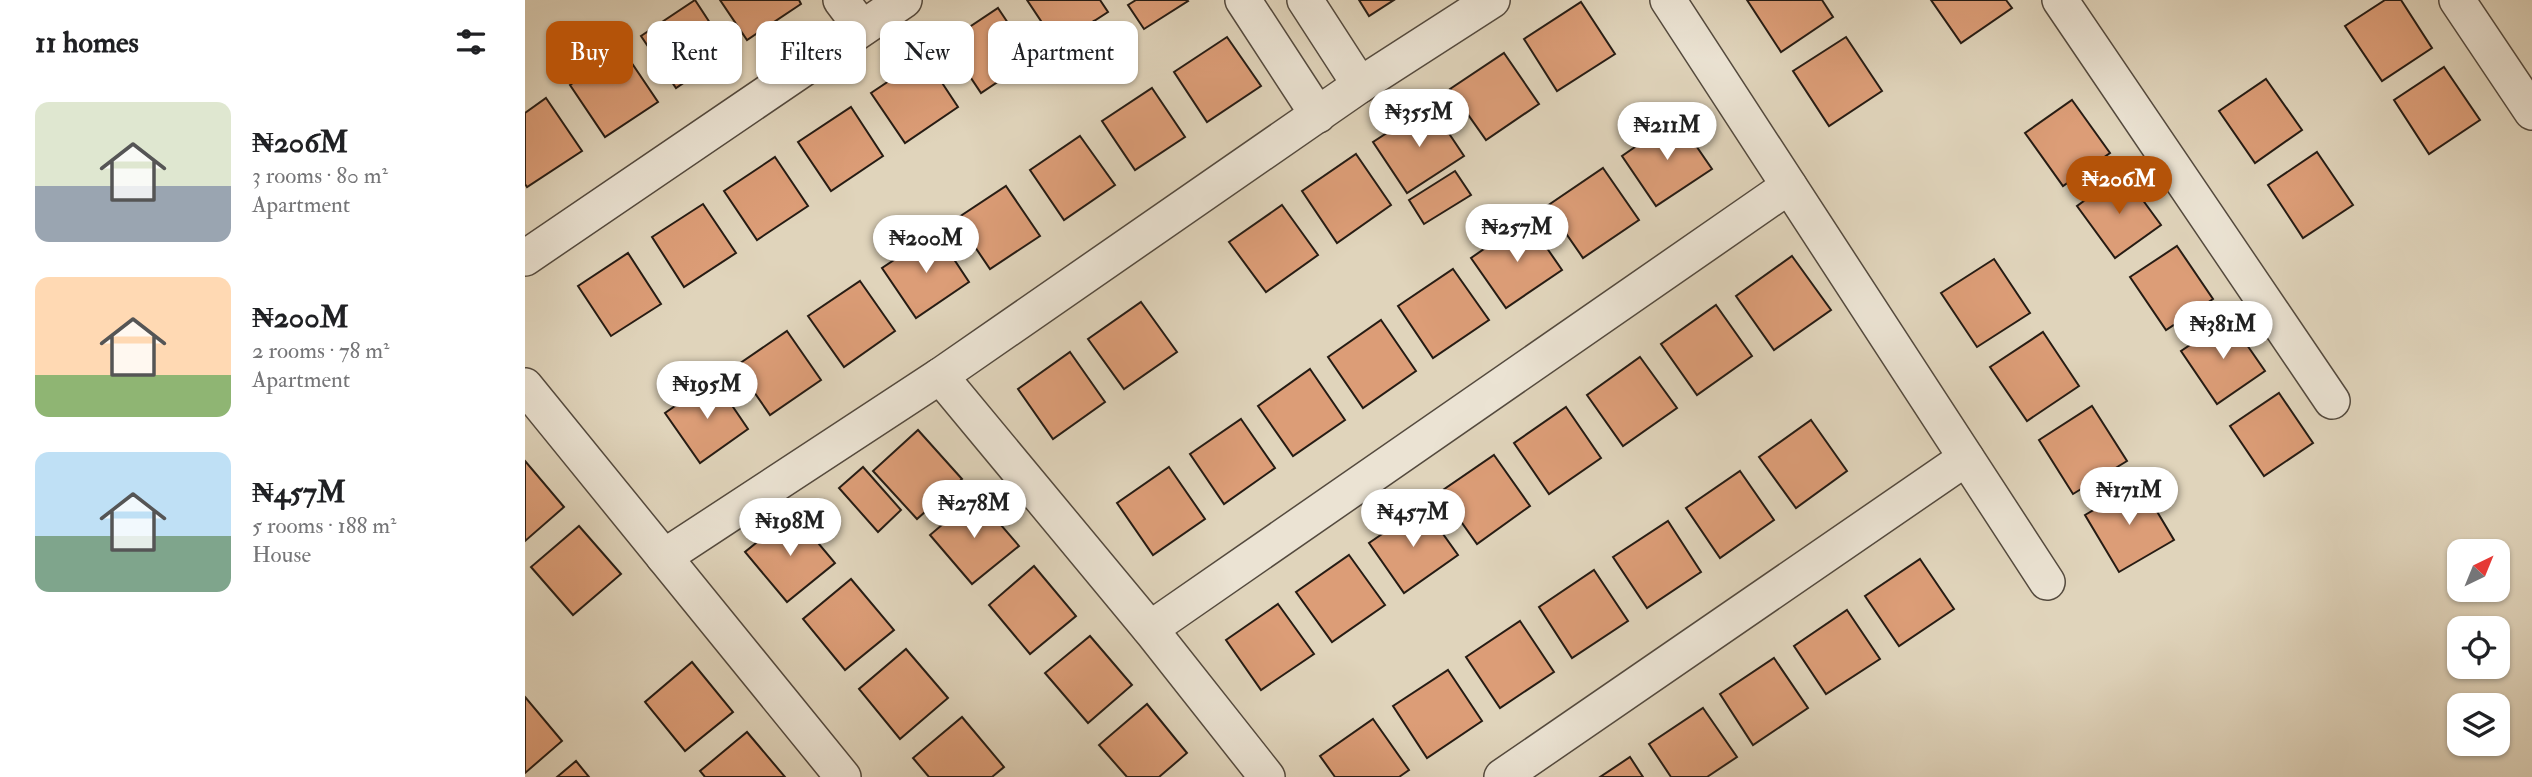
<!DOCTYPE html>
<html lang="en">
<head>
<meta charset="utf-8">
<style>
	:root { --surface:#fff; --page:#f2f2f2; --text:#202124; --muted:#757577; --accent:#b45309 }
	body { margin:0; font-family:"IM FELL Double Pica",serif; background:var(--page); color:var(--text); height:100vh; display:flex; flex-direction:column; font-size:26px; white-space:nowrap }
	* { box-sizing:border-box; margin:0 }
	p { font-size:23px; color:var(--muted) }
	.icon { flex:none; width:38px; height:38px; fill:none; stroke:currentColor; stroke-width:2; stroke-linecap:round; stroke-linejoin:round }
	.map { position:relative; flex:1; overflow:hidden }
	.details { display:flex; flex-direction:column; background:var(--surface); width:525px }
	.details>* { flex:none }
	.top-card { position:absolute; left:21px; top:21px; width:665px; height:63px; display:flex; gap:14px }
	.needle { width:46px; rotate:43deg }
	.buttons { position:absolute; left:1922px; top:539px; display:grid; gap:14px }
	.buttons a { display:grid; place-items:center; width:63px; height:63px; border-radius:14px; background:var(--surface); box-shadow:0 2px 5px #0004; font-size:35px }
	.price { position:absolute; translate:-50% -60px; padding:0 16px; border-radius:24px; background:#fff; color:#222; font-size:23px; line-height:46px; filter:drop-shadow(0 2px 4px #0008) }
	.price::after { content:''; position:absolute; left:50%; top:42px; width:21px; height:16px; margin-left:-10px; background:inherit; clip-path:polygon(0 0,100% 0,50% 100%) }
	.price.current { background:var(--accent); color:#fff }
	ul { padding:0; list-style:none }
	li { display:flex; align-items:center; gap:21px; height:175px; padding:0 35px }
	li span { display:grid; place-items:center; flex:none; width:196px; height:140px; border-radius:14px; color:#555 }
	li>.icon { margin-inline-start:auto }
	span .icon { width:84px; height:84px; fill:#fffc; stroke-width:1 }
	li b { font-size:30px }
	h2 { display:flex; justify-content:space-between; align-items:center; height:84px; padding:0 35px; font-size:30px }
	.chip { padding:0 24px; border-radius:14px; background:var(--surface); box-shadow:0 2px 5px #0004; font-size:24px; line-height:63px }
	.chip.current { background:var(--accent); color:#fff }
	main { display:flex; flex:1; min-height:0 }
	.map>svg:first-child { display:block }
</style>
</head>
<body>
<main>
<section class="details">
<h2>11 homes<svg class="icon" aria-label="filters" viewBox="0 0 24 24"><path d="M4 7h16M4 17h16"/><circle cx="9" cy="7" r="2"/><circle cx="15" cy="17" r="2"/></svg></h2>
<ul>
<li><span style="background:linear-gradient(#dfe7d0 60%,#9aa5b1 0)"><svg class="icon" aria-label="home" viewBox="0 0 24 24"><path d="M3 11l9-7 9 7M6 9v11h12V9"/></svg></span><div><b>₦206M</b><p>3 rooms · 80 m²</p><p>Apartment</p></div></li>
<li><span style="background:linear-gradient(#ffd9b3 70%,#8fb573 0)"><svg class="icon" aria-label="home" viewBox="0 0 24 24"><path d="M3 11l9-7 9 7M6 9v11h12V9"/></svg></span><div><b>₦200M</b><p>2 rooms · 78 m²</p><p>Apartment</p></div></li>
<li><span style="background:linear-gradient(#bfe0f5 60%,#7fa58c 0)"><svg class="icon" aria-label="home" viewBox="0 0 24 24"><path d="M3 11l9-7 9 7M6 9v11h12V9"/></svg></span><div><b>₦457M</b><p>5 rooms · 188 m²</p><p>House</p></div></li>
</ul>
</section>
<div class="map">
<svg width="2007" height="777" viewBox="0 0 2007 777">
	<rect width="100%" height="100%" fill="#e0d4bb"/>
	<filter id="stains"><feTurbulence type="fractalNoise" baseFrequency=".00286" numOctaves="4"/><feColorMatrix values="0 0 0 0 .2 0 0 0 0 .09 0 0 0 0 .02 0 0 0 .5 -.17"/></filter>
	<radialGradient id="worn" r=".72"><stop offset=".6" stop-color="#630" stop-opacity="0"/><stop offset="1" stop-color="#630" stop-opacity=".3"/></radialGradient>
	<!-- building -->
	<g fill="#dc9d77" stroke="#261c14" stroke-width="2">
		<path d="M170,0L204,52L151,88L116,36Z"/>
		<path d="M195,0H274L276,4L222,40Z"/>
		<path d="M502,0H575L583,12L532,45Z"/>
		<path d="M611,0H662L663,1L619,29L603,5Z"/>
		<path d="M834,0H869L844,16Z"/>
		<path d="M1222,0H1297L1308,17L1256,52Z"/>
		<path d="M1406,0H1481L1487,8L1436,43Z"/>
		<path d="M1860,0H1876L1907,48L1857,81L1820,26Z"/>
		<path d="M1056,2L1090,54L1032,91L999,39Z"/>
		<path d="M473,8L507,59L456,93L422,42Z"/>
		<path d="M569,21L589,51L546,79L527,49Z"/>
		<path d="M702,37L736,86L682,122L649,72Z"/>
		<path d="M1321,37L1357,91L1304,126L1268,71Z"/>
		<path d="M98,50L133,102L80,137L45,85Z"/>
		<path d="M979,53L1014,104L961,140L925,89Z"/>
		<path d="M400,57L433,107L380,143L346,93Z"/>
		<path d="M1919,67L1955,120L1904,154L1869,100Z"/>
		<path d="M1741,79L1777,130L1730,163L1694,111Z"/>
		<path d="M627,88L660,137L610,170L577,121Z"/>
		<path d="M21,98L57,151L2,187L0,184V113Z"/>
		<path d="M1547,100L1585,153L1538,186L1500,133Z"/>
		<path d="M905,105L939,156L882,193L848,142Z"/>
		<path d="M326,107L358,156L306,191L273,142Z"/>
		<path d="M1152,118L1187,169L1131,206L1097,156Z"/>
		<path d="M555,136L590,185L539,220L505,170Z"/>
		<path d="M1792,152L1828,205L1778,238L1743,185Z"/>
		<path d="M831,154L866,205L812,243L777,191Z"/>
		<path d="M250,157L283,206L232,240L199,191Z"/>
		<path d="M1078,168L1114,220L1058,258L1022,206Z"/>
		<path d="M930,171L946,195L899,224L884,200Z"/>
		<path d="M1598,173L1636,225L1590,258L1552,206Z"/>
		<path d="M481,186L515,236L465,269L431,219Z"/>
		<path d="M178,204L211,253L159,287L127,237Z"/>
		<path d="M757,205L793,255L741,292L704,242Z"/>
		<path d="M1002,219L1037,270L981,308L946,258Z"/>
		<path d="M411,232L444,282L391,318L357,268Z"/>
		<path d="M1652,246L1688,299L1641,330L1605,277Z"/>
		<path d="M103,253L136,304L86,336L53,286Z"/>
		<path d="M1267,256L1306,310L1249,350L1211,296Z"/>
		<path d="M1469,259L1505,313L1452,347L1416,293Z"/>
		<path d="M928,269L964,320L908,358L873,306Z"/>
		<path d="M335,281L370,331L319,367L283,316Z"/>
		<path d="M616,302L652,352L599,389L563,339Z"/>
		<path d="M1191,305L1227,356L1172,395L1136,344Z"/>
		<path d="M1704,319L1740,371L1692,404L1656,351Z"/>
		<path d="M856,320L891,371L838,408L803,357Z"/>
		<path d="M262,331L296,380L245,415L211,366Z"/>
		<path d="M1518,332L1554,386L1502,421L1465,367Z"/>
		<path d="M545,352L580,402L528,439L493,389Z"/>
		<path d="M1115,357L1152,408L1098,446L1062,395Z"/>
		<path d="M785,369L820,420L768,456L733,406Z"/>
		<path d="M189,379L223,429L175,463L140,413Z"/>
		<path d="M1754,393L1788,443L1739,476L1705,426Z"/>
		<path d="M1567,406L1602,461L1548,494L1514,440Z"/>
		<path d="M1041,407L1076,458L1024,494L989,443Z"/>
		<path d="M716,419L750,468L699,504L665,454Z"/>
		<path d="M1286,420L1322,471L1271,508L1234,457Z"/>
		<path d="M393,430L437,479L392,519L348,471Z"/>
		<path d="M969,455L1005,506L952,544L915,492Z"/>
		<path d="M0,461L39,507L0,541Z"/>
		<path d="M338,467L376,510L353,532L314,488Z"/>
		<path d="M644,467L680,519L628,555L592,503Z"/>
		<path d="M1215,471L1249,520L1195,558L1161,508Z"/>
		<path d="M1615,483L1649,540L1594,572L1560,515Z"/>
		<path d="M451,496L494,546L447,584L405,535Z"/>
		<path d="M898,506L933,555L879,593L844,543Z"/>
		<path d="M268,513L310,563L262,602L220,552Z"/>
		<path d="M1143,521L1176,572L1122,608L1088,557Z"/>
		<path d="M54,526L96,574L48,615L6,567Z"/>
		<path d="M824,555L860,605L807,642L771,592Z"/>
		<path d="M1395,559L1429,609L1374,646L1340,596Z"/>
		<path d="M509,566L551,616L505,654L464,605Z"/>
		<path d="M1069,570L1103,621L1047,658L1014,607Z"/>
		<path d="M326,579L369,630L320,670L278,619Z"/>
		<path d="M753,604L789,654L736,690L701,640Z"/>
		<path d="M1322,610L1355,659L1301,694L1269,646Z"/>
		<path d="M995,621L1029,672L975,708L941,657Z"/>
		<path d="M565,636L607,685L563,723L520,673Z"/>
		<path d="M381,649L423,698L375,739L334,689Z"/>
		<path d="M1249,658L1283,708L1228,745L1195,694Z"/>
		<path d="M167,662L208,712L160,751L120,702Z"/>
		<path d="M923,670L957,721L902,758L868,706Z"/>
		<path d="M0,697L37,741L0,773Z"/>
		<path d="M622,704L662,753L634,777H602L574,745Z"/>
		<path d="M1178,708L1212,757L1182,777H1146L1124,744Z"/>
		<path d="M437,717L479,767L467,777H404L388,758Z"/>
		<path d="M848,719L884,770L874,777H810L795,756Z"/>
		<path d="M222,732L260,777H180L175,771Z"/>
		<path d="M1105,757L1118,777H1075Z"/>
		<path d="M51,761L64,777H32Z"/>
	</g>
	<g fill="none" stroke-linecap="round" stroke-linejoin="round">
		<defs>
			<g id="street">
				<path d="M316,0L337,28"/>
				<path d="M718,0L793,115"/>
				<path d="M780,0L835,85"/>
				<path d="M1143,0L1522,582"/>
				<path d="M1535,0L1807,401"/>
				<path d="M1932,0L2007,112"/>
				<path d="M0,258L379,0"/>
				<path d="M415,376L625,629L742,777"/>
				<path d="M0,386L318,777"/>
				<path d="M139,557L415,376L835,85L967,0"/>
				<path d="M625,629L1264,186"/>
				<path d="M977,777L1441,458"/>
			</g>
		</defs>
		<!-- street casing -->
		<use href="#street" stroke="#544a3e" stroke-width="38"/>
		<!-- street -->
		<use href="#street" stroke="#ebe3d3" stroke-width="35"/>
	</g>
	<rect width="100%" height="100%" filter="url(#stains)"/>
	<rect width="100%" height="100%" fill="url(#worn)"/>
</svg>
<div class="buttons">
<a><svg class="needle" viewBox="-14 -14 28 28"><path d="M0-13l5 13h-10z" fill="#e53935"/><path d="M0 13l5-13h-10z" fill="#757577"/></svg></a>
<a><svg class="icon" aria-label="locate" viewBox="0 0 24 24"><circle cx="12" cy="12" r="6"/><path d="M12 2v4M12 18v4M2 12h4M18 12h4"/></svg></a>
<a><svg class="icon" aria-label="layers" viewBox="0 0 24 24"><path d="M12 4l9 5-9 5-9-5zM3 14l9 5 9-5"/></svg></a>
</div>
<b class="price" style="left:894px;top:149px">₦355M</b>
<b class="price" style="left:1142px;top:162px">₦211M</b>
<b class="price current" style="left:1594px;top:216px">₦206M</b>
<b class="price" style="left:992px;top:264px">₦257M</b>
<b class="price" style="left:401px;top:275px">₦200M</b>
<b class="price" style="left:1698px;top:361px">₦381M</b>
<b class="price" style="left:182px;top:421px">₦195M</b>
<b class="price" style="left:1604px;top:527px">₦171M</b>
<b class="price" style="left:449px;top:540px">₦278M</b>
<b class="price" style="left:888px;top:549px">₦457M</b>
<b class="price" style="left:265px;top:558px">₦198M</b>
<div class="top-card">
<a class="chip current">Buy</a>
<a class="chip">Rent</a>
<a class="chip">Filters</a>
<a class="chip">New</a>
<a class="chip">Apartment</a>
</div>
</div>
</main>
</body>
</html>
